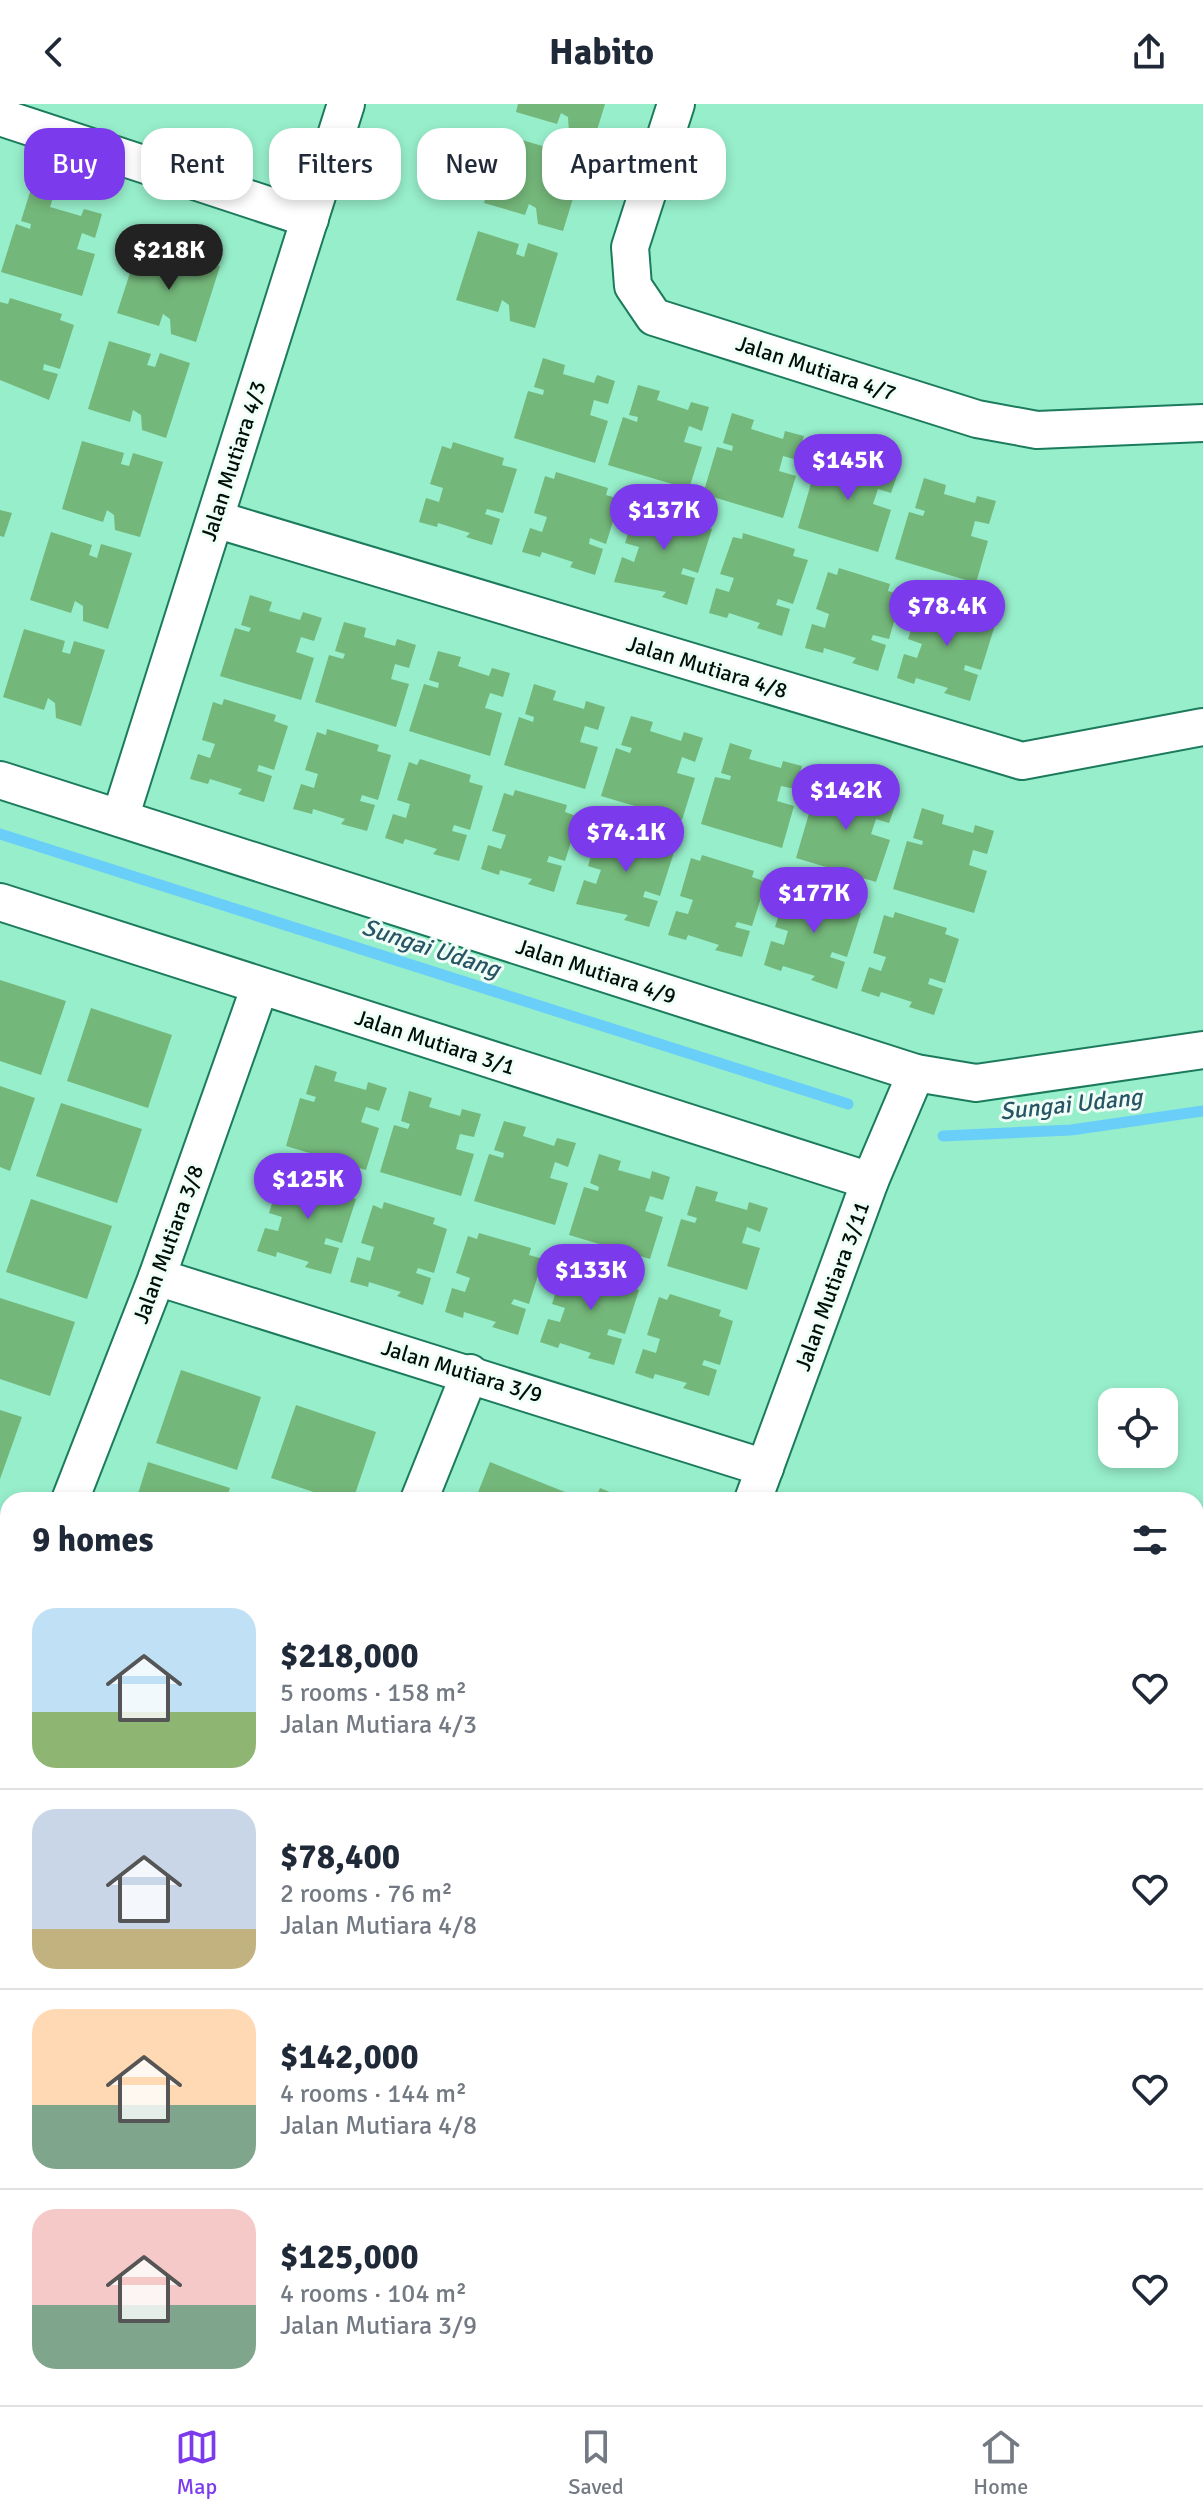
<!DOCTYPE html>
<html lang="en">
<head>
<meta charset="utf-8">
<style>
	:root { --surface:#fff; --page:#f2f2f3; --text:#1f2937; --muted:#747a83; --line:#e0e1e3; --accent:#7c3aed }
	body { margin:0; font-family:Signika,sans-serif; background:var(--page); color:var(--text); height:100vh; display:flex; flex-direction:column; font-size:30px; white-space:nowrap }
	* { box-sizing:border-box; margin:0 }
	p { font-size:26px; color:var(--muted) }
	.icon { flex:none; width:44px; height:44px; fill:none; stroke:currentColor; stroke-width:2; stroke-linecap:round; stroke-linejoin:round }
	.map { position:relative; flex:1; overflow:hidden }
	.sheet { position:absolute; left:0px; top:1388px; width:1204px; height:914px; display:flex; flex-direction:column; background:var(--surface); border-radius:24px 24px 0 0; box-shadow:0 4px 12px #0003 }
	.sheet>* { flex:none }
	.top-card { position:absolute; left:24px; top:24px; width:800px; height:72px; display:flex; gap:16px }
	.controls { position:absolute; left:1098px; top:1284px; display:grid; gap:16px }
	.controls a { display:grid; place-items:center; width:80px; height:80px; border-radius:16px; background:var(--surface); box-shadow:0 4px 12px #0003; font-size:40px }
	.price { position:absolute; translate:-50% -68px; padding:0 18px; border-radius:28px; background:var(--accent); color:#fff; font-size:26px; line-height:52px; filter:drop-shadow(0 2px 4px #0008) }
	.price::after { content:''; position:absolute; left:50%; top:48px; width:24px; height:18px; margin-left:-12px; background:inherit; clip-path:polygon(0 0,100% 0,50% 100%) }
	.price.current { background:#222; color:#fff }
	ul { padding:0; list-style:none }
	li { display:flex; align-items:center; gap:24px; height:200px; padding:0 32px }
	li+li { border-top:2px solid var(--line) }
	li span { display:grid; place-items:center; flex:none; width:224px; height:160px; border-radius:24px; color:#555 }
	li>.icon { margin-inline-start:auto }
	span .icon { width:96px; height:96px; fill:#fffc; stroke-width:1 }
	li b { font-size:34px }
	h2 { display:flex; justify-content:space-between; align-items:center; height:96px; padding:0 32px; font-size:34px }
	.pill { padding:0 28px; border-radius:24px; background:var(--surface); box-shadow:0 4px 12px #0003; font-size:28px; line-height:72px }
	.pill.current { background:var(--accent); color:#fff }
	header { display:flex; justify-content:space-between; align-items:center; height:104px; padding:0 32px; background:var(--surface); font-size:36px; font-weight:700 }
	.tabs { display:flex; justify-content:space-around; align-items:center; height:112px; border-top:2px solid var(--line); background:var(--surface); font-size:22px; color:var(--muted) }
	.tabs a { display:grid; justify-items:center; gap:4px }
	.tabs .current { color:var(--accent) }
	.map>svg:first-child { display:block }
</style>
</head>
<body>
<header><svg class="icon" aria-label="back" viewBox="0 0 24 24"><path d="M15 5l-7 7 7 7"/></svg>Habito<svg class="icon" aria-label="share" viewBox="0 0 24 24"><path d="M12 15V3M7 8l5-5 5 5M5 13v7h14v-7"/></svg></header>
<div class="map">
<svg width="1203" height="2301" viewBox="0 0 1203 2301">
	<rect width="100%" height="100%" fill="#97eecb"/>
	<!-- green -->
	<path fill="#b9b66c" d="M1196,1563L1203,1569V2106L1196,2112Z"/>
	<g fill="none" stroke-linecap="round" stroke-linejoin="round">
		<!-- stream -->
		<g stroke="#6acff8" stroke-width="11">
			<path d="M0,730L848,1000"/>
			<path d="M943,1032L1071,1026L1203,1007"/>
		</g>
	</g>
	<!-- building -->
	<g fill="#74b77a">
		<path d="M518,0H605L594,36L569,29L568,13L561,9L557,20L516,8Z"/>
		<path d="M505,31L546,43L543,53L551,56L556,43L586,52L563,127L538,120L536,104L529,100L525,111L484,99Z"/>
		<path d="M30,88L53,94L50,103L81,112L84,105L102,110L95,134L82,129L77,145L95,150L82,192L1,168L16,120L30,125L31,120L21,117Z"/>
		<path d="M478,127L519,140L516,150L524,153L528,139L558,149L535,224L510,217L509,201L502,196L498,208L456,196Z"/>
		<path d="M139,141L180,154L177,164L185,166L189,153L220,162L196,238L171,230L170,215L163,210L159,222L117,209Z"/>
		<path d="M10,194L62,210L60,216L74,221L60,265L44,260L43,266L58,270L49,296L0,276V198L8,200Z"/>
		<path d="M109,237L151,250L147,261L155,263L160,249L190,259L166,334L142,326L141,311L133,306L130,318L88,305Z"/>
		<path d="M543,254L565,261L563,270L594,279L597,271L615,277L608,300L594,296L590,311L608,317L595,359L514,334L528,287L543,291L544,286L534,283Z"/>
		<path d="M638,281L660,287L657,296L688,306L691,298L709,303L702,327L689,322L684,338L702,343L689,385L608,361L623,313L637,318L638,313L629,311Z"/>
		<path d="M732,309L754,316L751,325L783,335L785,327L804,332L797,356L783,352L779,367L796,372L783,414L703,390L717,343L732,347L733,342L723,339Z"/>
		<path d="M82,337L124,349L121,360L129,362L133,349L163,358L140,433L115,426L114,411L107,406L103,418L62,405Z"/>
		<path d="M453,338L504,354L502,361L517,365L503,409L487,405L485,410L500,415L492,441L466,433L470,429L438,419L437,423L419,418L426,394L439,398L443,384L430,380L442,342L451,345Z"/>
		<path d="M827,343L849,350L847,359L878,368L880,360L899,366L891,389L878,385L873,400L891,406L878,448L798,424L812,376L826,380L828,376L818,373Z"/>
		<path d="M556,368L608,384L606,391L620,395L606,440L590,434L589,440L603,445L595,471L570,463L573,458L542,448L540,453L522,448L530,424L542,428L547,413L534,409L545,372L554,375Z"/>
		<path d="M924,374L946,381L944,390L975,399L977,392L996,397L989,420L975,417L971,432L988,437L976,479L895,455L909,408L923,412L925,407L915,404Z"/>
		<path d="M648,398L700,414L698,421L712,425L698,469L683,464L681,470L695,474L687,501L662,493L666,488L614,478L622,453L634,458L639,443L625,439L637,402L646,405Z"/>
		<path d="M0,406L12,409L4,433L0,432Z"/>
		<path d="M51,428L92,441L89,451L97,454L101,440L132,449L108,525L83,517V502L75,497L71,509L30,496Z"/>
		<path d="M743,429L795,445L793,452L808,456L793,500L778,495L776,501L790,505L782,532L757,524L760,519L729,509L727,514L709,509L716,484L729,488L734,474L720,470L733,433L742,435Z"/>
		<path d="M839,464L890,480L888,487L902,491L889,535L873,531L871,536L886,541L878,567L852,559L856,554L824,544L823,549L805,544L812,520L825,524L829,510L816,505L828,468L837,471Z"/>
		<path d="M250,491L272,498L269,507L300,516L303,508L322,514L314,537L301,533L296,548L314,554L301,596L220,572L235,524L249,528L251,524L241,521Z"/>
		<path d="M931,494L983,510L981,517L995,521L981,566L965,561L964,566L978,571L970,597L944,589L948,584L916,574L914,580L897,574L904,550L917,554L922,540L908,535L920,498L929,501Z"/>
		<path d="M344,518L366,524L364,533L395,542L397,535L416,541L409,564L395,560L391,575L409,580L396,623L315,598L329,551L343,555L345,550L335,547Z"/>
		<path d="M24,525L65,537L62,548L70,550L74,537L105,546L81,622L56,614L55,599L48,594L44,606L3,593Z"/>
		<path d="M438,547L461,553L458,562L489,572L492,564L510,569L503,593L490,589L485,604L502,609L490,652L409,627L424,580L438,584L439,579L429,576Z"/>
		<path d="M534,580L556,587L553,596L584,605L586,597L605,603L598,626L585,622L580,638L598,643L585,685L504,661L519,613L533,618L534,613L525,610Z"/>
		<path d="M224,595L276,611L274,617L288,622L274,666L259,661L257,667L272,672L264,698L238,690L242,685L210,675L208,680L190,675L198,650L210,654L215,640L202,636L213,598L222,601Z"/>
		<path d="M631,612L653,618L650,627L681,637L684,628L703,634L695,658L682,653L677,669L695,674L682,716L601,692L616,644L630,649L632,644L621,641Z"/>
		<path d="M327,625L379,641L377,647L391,651L378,696L362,691L360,697L375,701L367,727L341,720L345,715L313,705L312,710L293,705L301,680L314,684L318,670L305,666L317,628L326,631Z"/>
		<path d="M730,639L752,646L749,655L781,664L783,657L802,662L795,685L781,682L777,697L794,702L782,744L701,720L715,673L730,676L731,672L721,669Z"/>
		<path d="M420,655L471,671L469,678L483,682L470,726L454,721L452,727L467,731L459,757L433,750L437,745L405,735L403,740L385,734L393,710L406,714L410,700L397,696L409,658L417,661Z"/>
		<path d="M825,673L847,679L844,689L876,698L878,690L897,696L889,719L876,715L871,730L890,736L876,778L796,754L810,706L824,710L826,705L816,703Z"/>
		<path d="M515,686L567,701L565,708L579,713L565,757L549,752L547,758L562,762L554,788L528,780L532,775L500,766L499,771L481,765L488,741L501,745L506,731L492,727L504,689L513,692Z"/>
		<path d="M922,704L944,711L942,720L973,729L975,721L994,727L987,750L973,746L969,761L987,767L974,809L893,785L907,737L922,741L923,737L913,734Z"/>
		<path d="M610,721L662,737L660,743L674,748L660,792L645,787L643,793L658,797L649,823L624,816L628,811L576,800L584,776L596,780L601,766L588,762L599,725L608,727Z"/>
		<path d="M702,751L754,767L752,773L766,778L752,822L737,818L735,823L750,827L742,853L715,846L719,841L688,831L686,836L668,831L676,807L688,810L693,796L680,792L691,754L700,757Z"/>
		<path d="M798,782L849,797L847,804L861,809L847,853L832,848L830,853L845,858L837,885L811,876L815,872L783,862L781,867L764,861L771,837L784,841L788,827L775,823L787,785L795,788Z"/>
		<path d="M895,808L947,824L945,830L959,835L945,879L930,874L928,880L943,885L934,911L909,903L912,898L881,888L879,893L861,887L869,863L881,867L886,853L873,849L884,811L893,814Z"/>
		<path d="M0,876L66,897L41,971L0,957Z"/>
		<path d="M91,904L172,931L148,1004L67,977Z"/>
		<path d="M315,961L337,968L334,977L366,986L368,978L387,984L379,1007L366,1003L361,1018L379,1024L366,1066L286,1042L300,994L314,998L316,993L306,990Z"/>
		<path d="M0,982L35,994L10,1067L0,1063Z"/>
		<path d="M409,987L432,994L429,1003L460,1012L462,1005L481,1010L474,1033L460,1030L456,1045L474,1050L461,1092L380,1068L394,1021L408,1025L410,1020L401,1017Z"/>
		<path d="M61,999L142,1025L117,1099L36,1072Z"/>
		<path d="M504,1017L526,1023L523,1032L554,1042L557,1034L576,1039L568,1063L555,1058L550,1074L568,1079L555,1121L474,1097L489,1050L503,1054L504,1049L494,1046Z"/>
		<path d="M599,1050L621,1057L618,1066L650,1075L652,1067L670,1073L663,1096L650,1092L645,1107L663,1113L650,1155L569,1131L584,1083L598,1087L599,1083L590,1079Z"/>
		<path d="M292,1068L343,1084L341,1091L356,1095L342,1139L326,1134L324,1140L339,1144L331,1170L305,1163L309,1158L277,1148L276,1153L257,1147L265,1124L278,1127L282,1113L269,1109L281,1072L290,1074Z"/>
		<path d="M696,1082L718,1088L715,1097L747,1106L749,1098L768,1104L760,1128L747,1123L742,1139L760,1144L747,1186L667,1162L681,1115L695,1119L697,1114L687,1111Z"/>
		<path d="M31,1095L112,1122L87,1195L6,1168Z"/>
		<path d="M384,1098L435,1114L433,1120L447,1125L434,1169L418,1164L416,1169L431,1174L423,1201L397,1192L401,1188L369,1178L368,1183L350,1178L357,1153L370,1157L374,1143L361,1139L373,1101L382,1105Z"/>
		<path d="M479,1129L531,1144L529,1151L543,1155L529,1200L514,1195L511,1200L526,1205L518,1231L492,1223L496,1218L464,1208L463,1214L445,1208L452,1184L465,1188L470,1174L456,1169L468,1132L477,1135Z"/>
		<path d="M574,1159L626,1175L624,1181L639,1186L625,1230L609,1225L607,1231L622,1235L614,1261L588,1254L591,1249L560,1239L558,1244L540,1238L548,1215L560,1218L565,1204L552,1200L564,1162L573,1165Z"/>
		<path d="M670,1190L721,1206L719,1212L733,1217L720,1261L704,1256L702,1261L717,1266L709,1292L683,1284L687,1279L655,1270L653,1275L635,1269L643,1245L656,1249L660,1235L647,1231L659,1193L667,1196Z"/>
		<path d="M0,1194L75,1218L50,1292L0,1275Z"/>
		<path d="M181,1266L261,1293L237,1366L156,1339Z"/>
		<path d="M296,1301L376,1328L353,1396H338L271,1374Z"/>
		<path d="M0,1306L22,1313L0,1375Z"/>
		<path d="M148,1358L230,1384L226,1396H136Z"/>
		<path d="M490,1358L585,1396H475Z"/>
		<path d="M600,1384L629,1396H595Z"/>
		<path d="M1,1736L8,1739V1820L0,1817Z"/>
		<path d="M0,1841L8,1843V1924L0,1922Z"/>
		<path d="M0,2054L8,2056V2138L0,2135Z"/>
	</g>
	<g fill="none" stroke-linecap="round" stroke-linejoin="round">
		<defs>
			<g id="street">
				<path d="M676,0L630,143L633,182L654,213L977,315L1037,326L1203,319"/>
				<path d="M0,13L310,115"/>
				<path d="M215,415L1022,657L1203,623"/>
				<path d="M0,676L916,969L976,979L1203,946"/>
				<path d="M120,714L346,0"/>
				<path d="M0,798L870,1077"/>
				<path d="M157,1173L765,1364"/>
				<path d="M70,1396L157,1173L260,882"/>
				<path d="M419,1396L470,1269"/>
				<path d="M753,1396L870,1077L916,969"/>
				<path d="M0,1442L8,1445"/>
				<path d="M0,1583L8,1561"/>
				<path d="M0,2278H8"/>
				<path d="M226,2294L315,2301"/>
				<path d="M347,2301L364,2294"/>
			</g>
		</defs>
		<!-- street casing -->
		<use href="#street" stroke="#1c7b5d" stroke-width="40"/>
		<!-- street -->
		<use href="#street" stroke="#fff" stroke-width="36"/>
	</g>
	<g text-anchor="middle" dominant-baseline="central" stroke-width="6" stroke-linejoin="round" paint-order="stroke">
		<!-- street labels -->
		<g font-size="22" fill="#001008" stroke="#effff7">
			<text transform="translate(816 264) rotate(18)">Jalan Mutiara 4/7</text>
			<text transform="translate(233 357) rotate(-72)">Jalan Mutiara 4/3</text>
			<text transform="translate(707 563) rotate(17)">Jalan Mutiara 4/8</text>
			<text transform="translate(596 867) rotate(18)">Jalan Mutiara 4/9</text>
			<text transform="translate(435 938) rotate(18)">Jalan Mutiara 3/1</text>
			<text transform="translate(168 1140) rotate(-70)">Jalan Mutiara 3/8</text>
			<text transform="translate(832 1182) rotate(-70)">Jalan Mutiara 3/11</text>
			<text transform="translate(462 1267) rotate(17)">Jalan Mutiara 3/9</text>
		</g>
		<!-- water labels -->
		<g font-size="24" font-style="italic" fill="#285465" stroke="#effff7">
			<text transform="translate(431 844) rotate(18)">Sungai Udang</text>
			<text transform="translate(1071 1000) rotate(-6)">Sungai Udang</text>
		</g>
	</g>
</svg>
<div class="controls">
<a><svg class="icon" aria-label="locate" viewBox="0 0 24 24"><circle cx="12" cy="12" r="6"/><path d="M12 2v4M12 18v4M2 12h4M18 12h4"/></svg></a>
</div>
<b class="price current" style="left:169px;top:188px">$218K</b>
<b class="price" style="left:848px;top:398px">$145K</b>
<b class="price" style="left:664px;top:448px">$137K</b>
<b class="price" style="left:947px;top:544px">$78.4K</b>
<b class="price" style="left:846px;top:728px">$142K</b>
<b class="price" style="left:626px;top:770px">$74.1K</b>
<b class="price" style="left:814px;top:831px">$177K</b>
<b class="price" style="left:308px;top:1117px">$125K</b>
<b class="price" style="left:591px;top:1208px">$133K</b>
<div class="top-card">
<a class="pill current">Buy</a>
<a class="pill">Rent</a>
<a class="pill">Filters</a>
<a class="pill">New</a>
<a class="pill">Apartment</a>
</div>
<section class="sheet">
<h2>9 homes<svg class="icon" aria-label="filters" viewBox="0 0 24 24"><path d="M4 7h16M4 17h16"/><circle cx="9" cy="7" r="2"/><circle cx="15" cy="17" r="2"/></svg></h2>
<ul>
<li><span style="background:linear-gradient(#bfe0f5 65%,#8fb573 0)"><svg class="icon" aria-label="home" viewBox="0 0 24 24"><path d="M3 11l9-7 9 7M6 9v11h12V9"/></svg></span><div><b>$218,000</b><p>5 rooms · 158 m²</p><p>Jalan Mutiara 4/3</p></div><svg class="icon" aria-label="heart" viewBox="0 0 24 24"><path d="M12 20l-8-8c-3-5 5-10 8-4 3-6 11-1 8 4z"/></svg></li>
<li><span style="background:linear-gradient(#c9d6e8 75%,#c2b280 0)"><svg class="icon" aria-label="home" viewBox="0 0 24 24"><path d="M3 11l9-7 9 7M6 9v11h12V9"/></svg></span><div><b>$78,400</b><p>2 rooms · 76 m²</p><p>Jalan Mutiara 4/8</p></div><svg class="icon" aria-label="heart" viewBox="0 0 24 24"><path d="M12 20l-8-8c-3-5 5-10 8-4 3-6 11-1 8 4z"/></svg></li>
<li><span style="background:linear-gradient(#ffd9b3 60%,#7fa58c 0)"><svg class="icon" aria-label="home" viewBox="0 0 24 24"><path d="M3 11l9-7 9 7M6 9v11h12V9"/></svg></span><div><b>$142,000</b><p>4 rooms · 144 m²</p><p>Jalan Mutiara 4/8</p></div><svg class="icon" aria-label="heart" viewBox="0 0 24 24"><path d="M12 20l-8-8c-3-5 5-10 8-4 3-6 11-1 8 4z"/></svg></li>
<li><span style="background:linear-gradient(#f6c9c9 60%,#7fa58c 0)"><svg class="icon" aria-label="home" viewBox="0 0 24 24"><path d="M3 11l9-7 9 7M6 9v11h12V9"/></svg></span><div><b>$125,000</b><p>4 rooms · 104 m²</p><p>Jalan Mutiara 3/9</p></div><svg class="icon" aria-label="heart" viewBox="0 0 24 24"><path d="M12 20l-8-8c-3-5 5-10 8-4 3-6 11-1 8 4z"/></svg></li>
</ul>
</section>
</div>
<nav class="tabs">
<a class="current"><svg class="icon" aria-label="map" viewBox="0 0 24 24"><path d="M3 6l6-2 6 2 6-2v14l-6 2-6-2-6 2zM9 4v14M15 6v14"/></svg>Map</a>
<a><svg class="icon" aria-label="saved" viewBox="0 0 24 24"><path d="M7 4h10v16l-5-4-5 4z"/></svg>Saved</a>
<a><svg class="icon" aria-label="home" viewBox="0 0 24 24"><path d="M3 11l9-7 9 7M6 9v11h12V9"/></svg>Home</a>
</nav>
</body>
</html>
